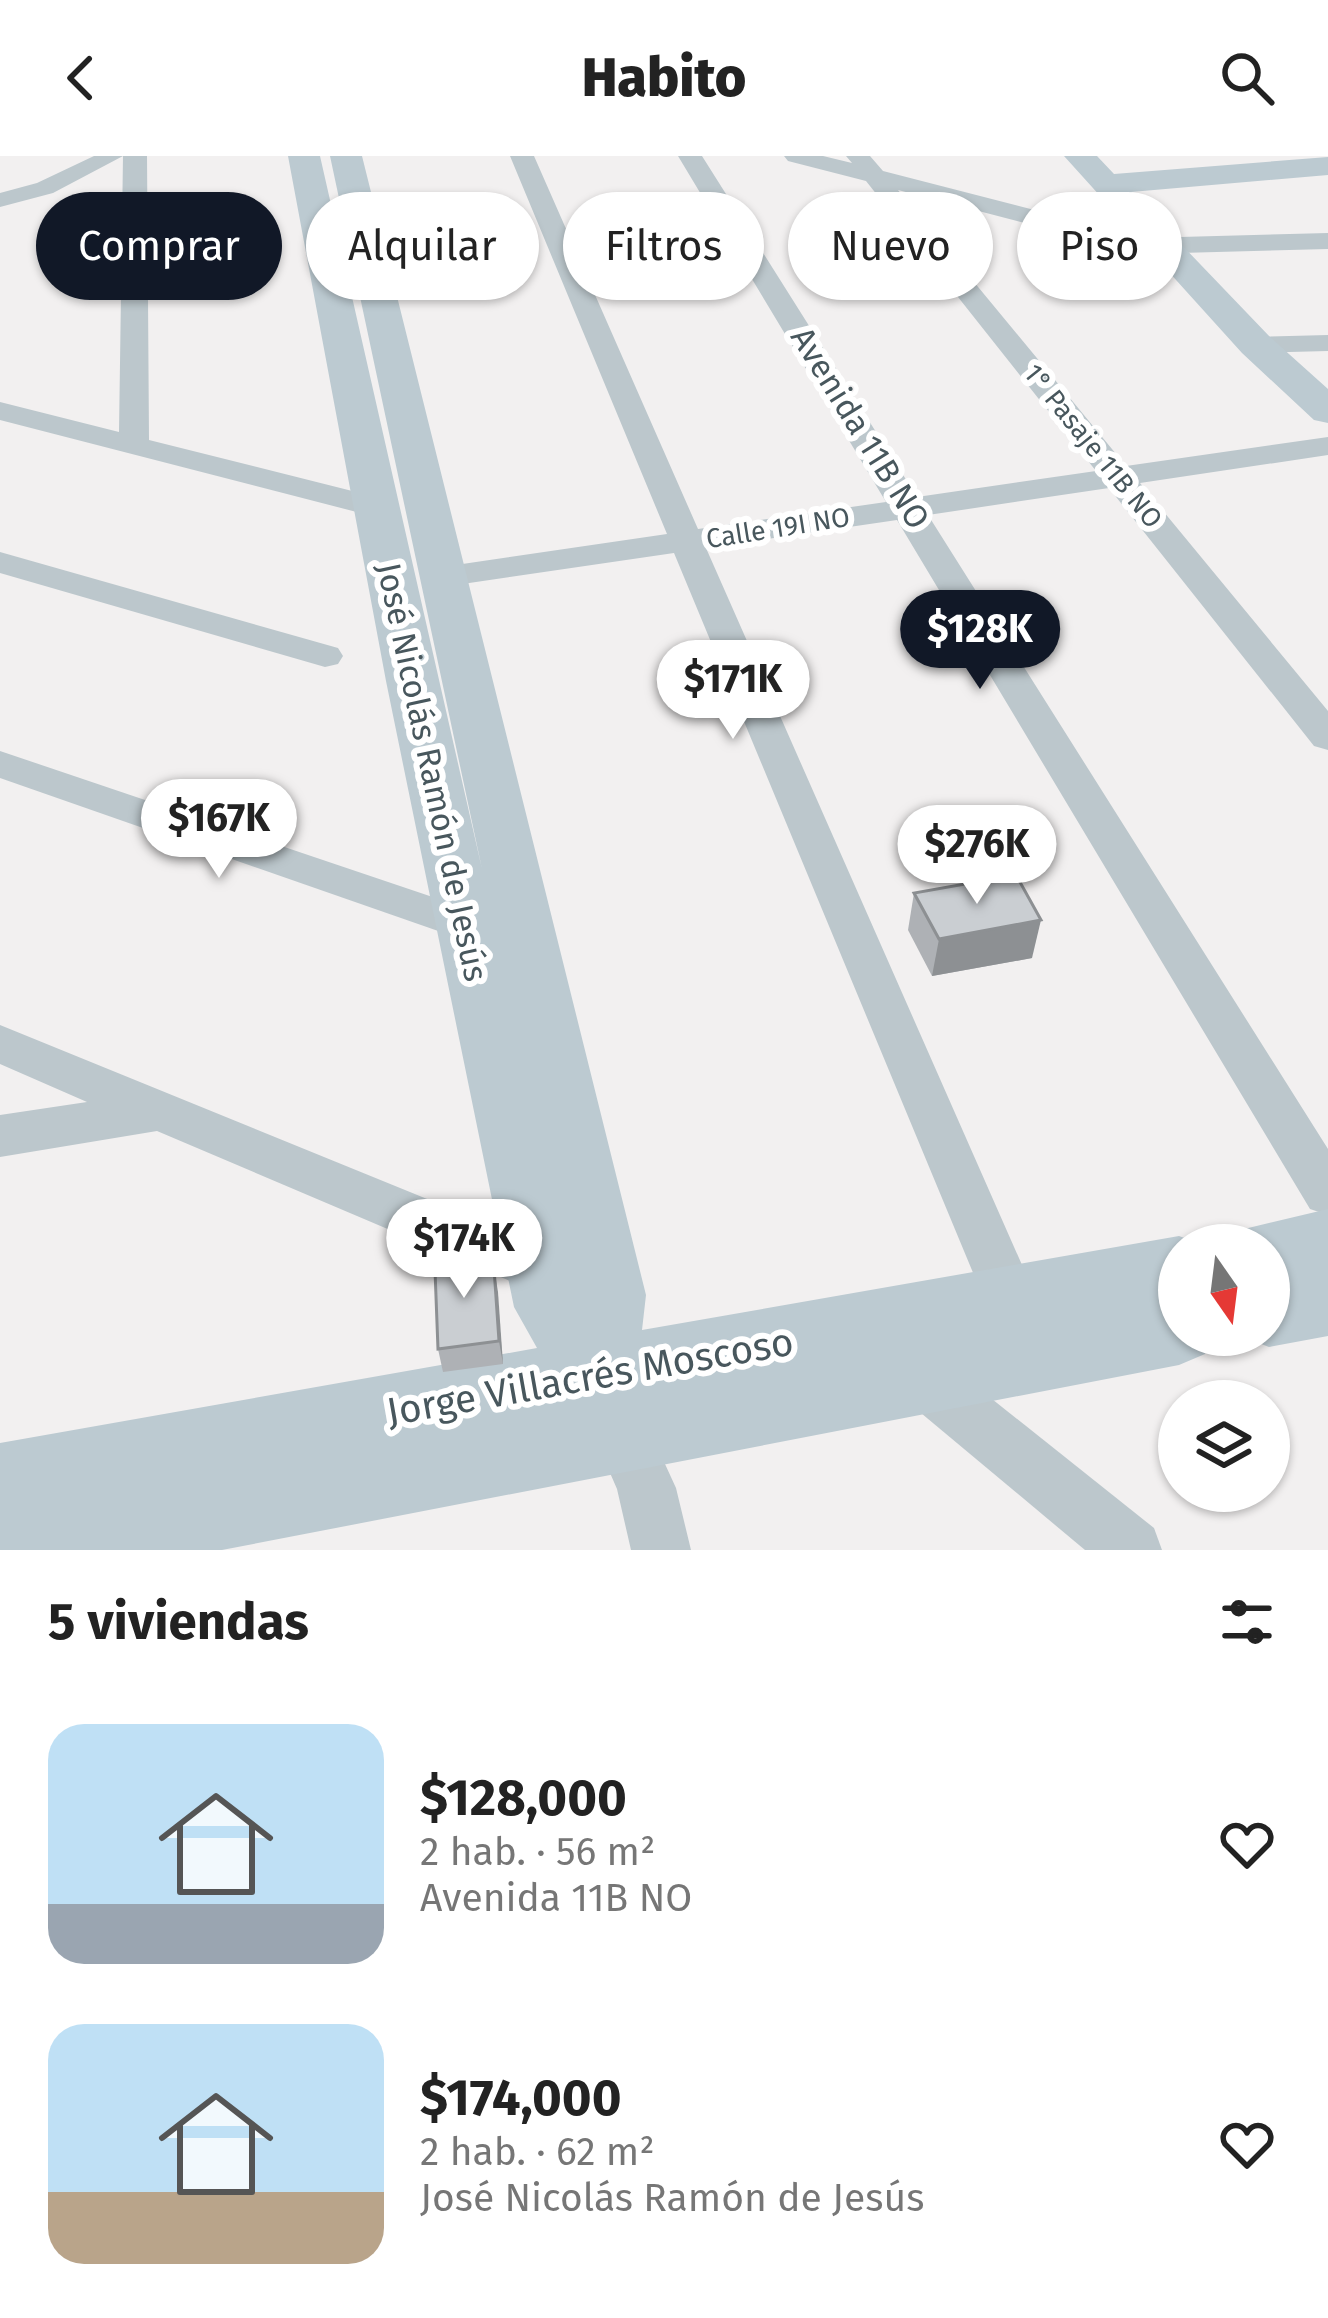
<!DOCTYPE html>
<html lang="es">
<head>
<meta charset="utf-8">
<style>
	:root { --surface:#fff; --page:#f2f2f2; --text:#222; --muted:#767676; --accent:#111827 }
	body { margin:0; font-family:"Fira Sans",sans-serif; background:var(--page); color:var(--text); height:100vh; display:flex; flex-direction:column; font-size:45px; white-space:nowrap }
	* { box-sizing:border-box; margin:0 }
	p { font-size:39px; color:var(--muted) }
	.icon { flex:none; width:66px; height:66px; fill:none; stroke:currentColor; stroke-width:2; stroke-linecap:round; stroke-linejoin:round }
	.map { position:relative; height:1394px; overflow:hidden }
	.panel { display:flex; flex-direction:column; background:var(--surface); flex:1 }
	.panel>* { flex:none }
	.top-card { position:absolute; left:36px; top:36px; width:1257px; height:108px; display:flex; gap:24px }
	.needle { width:78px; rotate:166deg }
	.tools { position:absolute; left:1158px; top:1068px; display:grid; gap:24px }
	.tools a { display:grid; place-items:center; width:132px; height:132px; border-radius:50%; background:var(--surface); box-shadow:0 3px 9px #0004; font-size:60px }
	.price { position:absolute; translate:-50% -102px; padding:0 27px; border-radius:42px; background:#fff; color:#222; font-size:39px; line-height:78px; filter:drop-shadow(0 3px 6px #0008) }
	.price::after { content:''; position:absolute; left:50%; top:72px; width:36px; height:27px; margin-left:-18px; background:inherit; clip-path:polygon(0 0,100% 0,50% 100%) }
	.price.selected { background:var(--accent); color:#fff }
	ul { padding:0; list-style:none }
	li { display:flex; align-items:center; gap:36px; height:300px; padding:0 48px }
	li span { display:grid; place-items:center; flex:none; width:336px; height:240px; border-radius:36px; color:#555 }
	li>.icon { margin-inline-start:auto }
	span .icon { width:144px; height:144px; fill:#fffc; stroke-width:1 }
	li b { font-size:51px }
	h2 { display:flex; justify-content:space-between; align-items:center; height:144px; padding:0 48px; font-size:51px }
	.pill { padding:0 42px; border-radius:54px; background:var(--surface); box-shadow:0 3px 9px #0004; font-size:42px; line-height:108px }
	.pill.selected { background:var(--accent); color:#fff }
	header { display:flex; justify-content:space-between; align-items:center; height:156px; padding:0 48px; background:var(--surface); font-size:54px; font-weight:800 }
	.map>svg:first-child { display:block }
</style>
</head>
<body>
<header><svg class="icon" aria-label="back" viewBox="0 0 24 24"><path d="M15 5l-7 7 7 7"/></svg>Habito<svg class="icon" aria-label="search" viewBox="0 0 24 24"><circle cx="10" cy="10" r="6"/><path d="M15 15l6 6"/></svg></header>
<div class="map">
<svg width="1328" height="1394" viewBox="0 0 1328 1394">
	<rect width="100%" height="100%" fill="#f2f0f0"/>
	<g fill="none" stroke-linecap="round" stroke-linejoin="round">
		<!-- street -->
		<g fill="#bcc7cc" fill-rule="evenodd">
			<path d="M94,0H147L149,284L388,344L392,351L388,358L376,361L0,264V246L119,276L123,0L53,37L0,51V37L37,27Z"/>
			<path d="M510,0H534L698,373L886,346L678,0H702L917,341L1096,315L866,25L788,5L784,0H823L852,7L846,0H870L883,15L1143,82L1328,77V93L1143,98L898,34L1126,310L1328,281V299L1140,327L1328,555V594L1314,590L1109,332L928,359L1328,993V1059L1310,1053L897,364L706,392L1037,1143L1029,1160L1010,1168L991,1160L674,397L442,431L430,428L425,421L430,414L442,411L667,378Z"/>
			<path d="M1328,179V195L1256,197L1242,189L1256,181Z"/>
			<path d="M0,396L338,492L343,500L338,508L325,511L0,417Z"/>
			<path d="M0,595L480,757L486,768L480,779L464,784L0,622Z"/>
			<path d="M0,869L562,1098L570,1115L562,1132L543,1139L157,975L0,1001V959L87,946L0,908Z"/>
			<path d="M923,1196L943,1204L1154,1372L1162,1394H1085L903,1242L895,1223L903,1204Z"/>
			<path d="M623,1252L643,1260L676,1332L691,1394H631L617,1333L594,1280L603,1260Z"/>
		</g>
		<!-- secondary -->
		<g fill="#bccad1" fill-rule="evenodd">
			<path d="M288,0H320L482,713L330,0H362L646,1139L642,1174L1179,1080L1204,1089H1179V1179H1214L1205,1198L1179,1209L222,1394H0V1287L537,1192L514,1151L386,525Z"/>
			<path d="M1064,0H1097L1114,18L1328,1V19L1131,36L1270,181L1328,233V267L1314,264L1242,197Z"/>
			<path d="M1328,1053V1180L1269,1191L1243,1181L1269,1179V1089H1236L1244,1073Z"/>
		</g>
	</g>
	<!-- wall -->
	<g fill="#aeb1b5">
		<path d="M914,737L1032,802L932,820L908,774Z"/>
		<path d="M494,1112L503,1208L443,1216L438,1193Z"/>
	</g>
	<!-- shaded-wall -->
	<g fill="#8d9093">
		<path d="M1041,764L1032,802L932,820L939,783Z"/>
		<path d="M494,1112L498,1136L503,1208L499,1185Z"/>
	</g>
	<!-- building -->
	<g fill="#caced2" stroke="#8d9093" stroke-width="3">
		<path d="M1016,719L1041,764L939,783L914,737Z"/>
		<path d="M434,1088L494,1112L499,1185L438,1193Z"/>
	</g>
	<g text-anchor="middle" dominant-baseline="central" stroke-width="12" stroke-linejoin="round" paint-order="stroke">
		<!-- far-street labels -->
		<g font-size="27" fill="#48575d" stroke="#fff">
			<text transform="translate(1093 290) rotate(51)">1° Pasaje 11B NO</text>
			<text transform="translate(778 372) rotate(-9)">Calle 19I NO</text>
		</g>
		<!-- street labels -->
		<g font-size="33" fill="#48575d" stroke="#fff">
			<text transform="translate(860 272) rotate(58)">Avenida 11B NO</text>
			<text transform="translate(432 616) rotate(78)">José Nicolás Ramón de Jesús</text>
		</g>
		<!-- near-street labels -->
		<g font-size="39" fill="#48575d" stroke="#fff">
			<text transform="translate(590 1221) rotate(-10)">Jorge Villacrés Moscoso</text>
		</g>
	</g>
</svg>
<div class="tools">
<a><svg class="needle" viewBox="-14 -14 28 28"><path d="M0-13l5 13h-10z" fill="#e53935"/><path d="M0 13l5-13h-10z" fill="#767676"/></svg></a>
<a><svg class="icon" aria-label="layers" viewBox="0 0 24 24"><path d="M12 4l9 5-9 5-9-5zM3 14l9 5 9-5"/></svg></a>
</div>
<b class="price selected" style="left:980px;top:536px">$128K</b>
<b class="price" style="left:733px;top:586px">$171K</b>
<b class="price" style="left:219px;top:725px">$167K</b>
<b class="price" style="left:977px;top:751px">$276K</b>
<b class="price" style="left:464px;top:1145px">$174K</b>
<div class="top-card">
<a class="pill selected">Comprar</a>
<a class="pill">Alquilar</a>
<a class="pill">Filtros</a>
<a class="pill">Nuevo</a>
<a class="pill">Piso</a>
</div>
</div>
<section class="panel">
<h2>5 viviendas<svg class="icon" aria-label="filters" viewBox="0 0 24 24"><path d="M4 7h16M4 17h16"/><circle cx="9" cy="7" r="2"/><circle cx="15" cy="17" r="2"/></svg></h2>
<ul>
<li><span style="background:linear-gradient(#bfe0f5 75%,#9aa5b1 0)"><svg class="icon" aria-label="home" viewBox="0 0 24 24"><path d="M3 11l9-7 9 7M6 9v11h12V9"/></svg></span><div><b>$128,000</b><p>2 hab. · 56 m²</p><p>Avenida 11B NO</p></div><svg class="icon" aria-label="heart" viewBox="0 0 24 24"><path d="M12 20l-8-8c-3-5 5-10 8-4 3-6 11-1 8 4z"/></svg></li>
<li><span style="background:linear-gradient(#bfe0f5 70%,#b9a48a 0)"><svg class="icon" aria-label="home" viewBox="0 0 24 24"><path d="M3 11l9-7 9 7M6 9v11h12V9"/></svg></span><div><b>$174,000</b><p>2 hab. · 62 m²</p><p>José Nicolás Ramón de Jesús</p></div><svg class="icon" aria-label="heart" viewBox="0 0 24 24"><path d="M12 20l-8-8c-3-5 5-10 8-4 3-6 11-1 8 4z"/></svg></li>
</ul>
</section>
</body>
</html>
